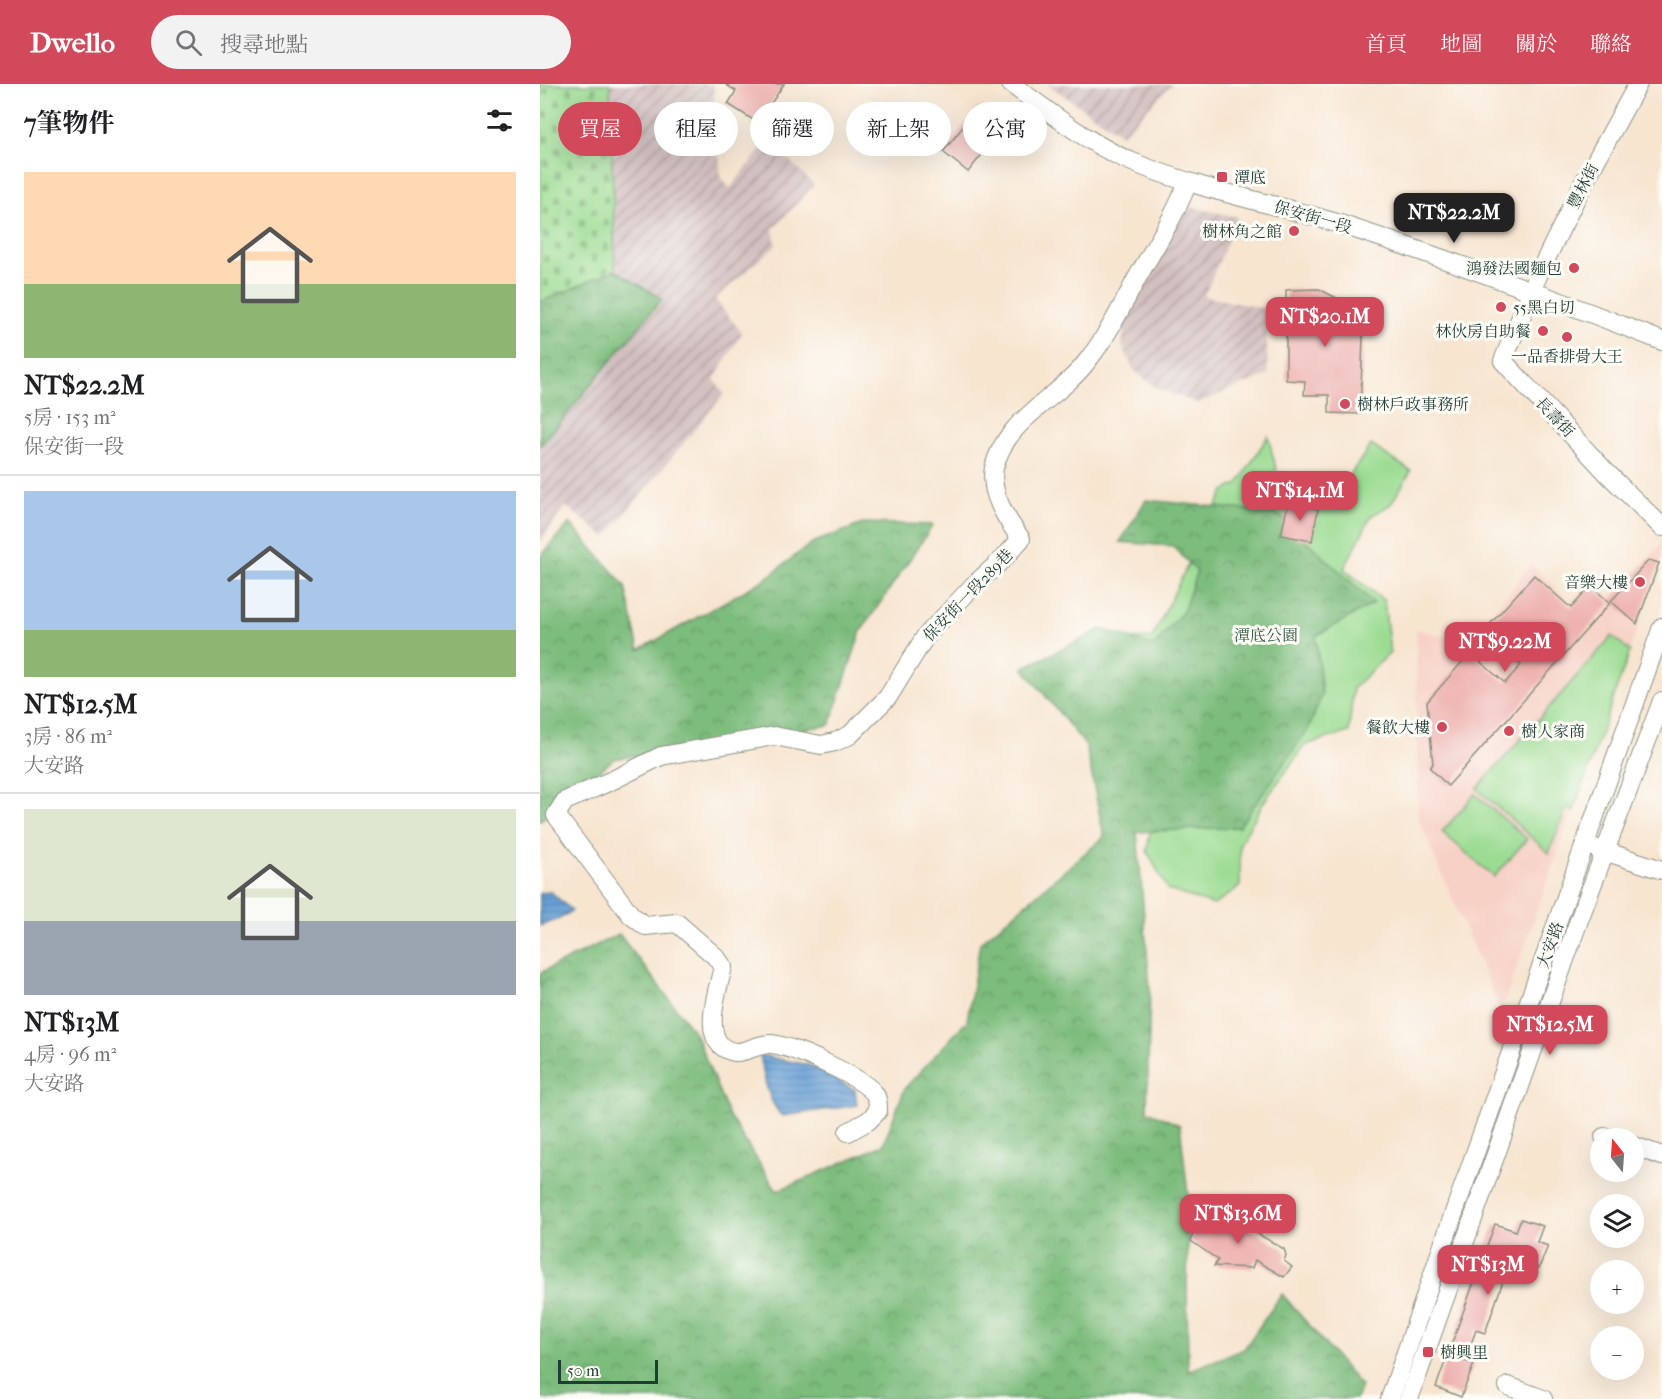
<!DOCTYPE html>
<html lang="zh-TW">
<head>
<meta charset="utf-8">
<style>
	:root { --surface:#fff; --page:#f2f2f2; --text:#202124; --muted:#757577; --line:#e0e0e0; --accent:#d1495b }
	body { margin:0; font-family:"IM FELL French Canon","Noto Serif TC",serif; background:var(--page); color:var(--text); height:100vh; display:flex; flex-direction:column; font-size:22px; white-space:nowrap }
	* { box-sizing:border-box; margin:0 }
	p { font-size:20px; color:var(--muted) }
	.icon { flex:none; width:33px; height:33px; fill:none; stroke:currentColor; stroke-width:2; stroke-linecap:round; stroke-linejoin:round }
	.map { position:relative; flex:1; overflow:hidden }
	.drawer { display:flex; flex-direction:column; background:var(--surface); width:540px }
	.drawer>* { flex:none }
	.top-card { position:absolute; left:18px; top:18px; width:570px; height:54px; display:flex; gap:12px }
	.needle { width:39px; rotate:343deg }
	.controls { position:absolute; left:1050px; top:1044px; display:grid; gap:12px }
	.controls a { display:grid; place-items:center; width:54px; height:54px; border-radius:50%; background:var(--surface); box-shadow:0 6px 24px #0002; font-size:30px }
	.scale { position:absolute; left:18px; bottom:15px; width:100px; box-sizing:border-box; padding-left:6px; border:3px solid #1f3d34; border-top:0; font-size:16px; line-height:21px; white-space:nowrap; color:#1f3d34; -webkit-text-stroke:4px #fdfcf7; paint-order:stroke }
	.price { position:absolute; translate:-50% -51px; padding:0 14px; border-radius:12px; background:var(--accent); color:#fff; font-size:20px; line-height:39px; filter:drop-shadow(0 2px 3px #0008) }
	.price::after { content:''; position:absolute; left:50%; top:36px; width:18px; height:14px; margin-left:-9px; background:inherit; clip-path:polygon(0 0,100% 0,50% 100%) }
	.price.current { background:#222; color:#fff }
	ul { padding:0; list-style:none }
	li { display:grid; align-content:center; gap:12px; height:318px; padding:0 24px }
	li+li { border-top:2px solid var(--line) }
	li span { display:grid; place-items:center; height:186px; border-radius:0px; color:#555 }
	li>.icon { margin-inline-start:auto }
	span .icon { width:108px; height:108px; fill:#fffc; stroke-width:1 }
	li b { font-size:26px }
	h2 { display:flex; justify-content:space-between; align-items:center; height:72px; padding:0 24px; font-size:26px }
	.chip { padding:0 21px; border-radius:27px; background:var(--surface); box-shadow:0 6px 24px #0002; font-size:21px; line-height:54px }
	.chip.current { background:var(--accent); color:#fff }
	header { display:flex; align-items:center; gap:36px; box-sizing:border-box; height:84px; padding:0 30px; background:var(--accent); color:#fff }
	header strong { font-size:28px }
	nav { display:flex; gap:33px; margin-inline-start:auto; font-size:21px }
	.search { width:420px; height:54px; background:var(--page); display:flex; align-items:center; gap:15px; box-sizing:border-box; padding:0 21px; border-radius:33px; color:var(--muted); font-size:22px }
	main { display:flex; flex:1; min-height:0 }
	.map>svg:first-child { display:block }
</style>
</head>
<body>
<header>
<strong>Dwello</strong>
<div class="search"><svg class="icon" aria-label="search" viewBox="0 0 24 24"><circle cx="10" cy="10" r="6"/><path d="M15 15l6 6"/></svg>搜尋地點</div>
<nav><a>首頁</a><a>地圖</a><a>關於</a><a>聯絡</a></nav>
</header>
<main>
<section class="drawer">
<h2>7筆物件<svg class="icon" aria-label="filters" viewBox="0 0 24 24"><path d="M4 7h16M4 17h16"/><circle cx="9" cy="7" r="2"/><circle cx="15" cy="17" r="2"/></svg></h2>
<ul>
<li><span style="background:linear-gradient(#ffd9b3 60%,#8fb573 0)"><svg class="icon" aria-label="home" viewBox="0 0 24 24"><path d="M3 11l9-7 9 7M6 9v11h12V9"/></svg></span><div><b>NT$22.2M</b><p>5房 · 153 m²</p><p>保安街一段</p></div></li>
<li><span style="background:linear-gradient(#a9c7e8 75%,#8fb573 0)"><svg class="icon" aria-label="home" viewBox="0 0 24 24"><path d="M3 11l9-7 9 7M6 9v11h12V9"/></svg></span><div><b>NT$12.5M</b><p>3房 · 86 m²</p><p>大安路</p></div></li>
<li><span style="background:linear-gradient(#dfe7d0 60%,#9aa5b1 0)"><svg class="icon" aria-label="home" viewBox="0 0 24 24"><path d="M3 11l9-7 9 7M6 9v11h12V9"/></svg></span><div><b>NT$13M</b><p>4房 · 96 m²</p><p>大安路</p></div></li>
</ul>
</section>
<div class="map">
<svg width="1122" height="1315" viewBox="0 0 1122 1315">
	<defs>
		<pattern id="industrial-furrows" width="10" height="10" patternUnits="userSpaceOnUse" patternTransform="scale(1.5)"><rect width="10" height="10" fill="#d2bfbf"/><path d="M-1 1l2-2M0 10L10 0M9 11l2-2" fill="none" stroke="#aa9c9c"/></pattern>
		<pattern id="forest-crowns" width="20" height="18" patternUnits="userSpaceOnUse" patternTransform="scale(1.5)"><rect width="20" height="18" fill="#7cbc7c"/><path d="M2 6a3 3 0 1 1 6 0M12 15a3 3 0 1 1 6 0" fill="none" stroke="#659a66"/></pattern>
		<pattern id="cemetery-stones" width="16" height="16" patternUnits="userSpaceOnUse" patternTransform="scale(1.5)"><rect width="16" height="16" fill="#9bdc92"/><path d="M2 7V4a2 2 0 0 1 4 0v3zM10 15v-3a2 2 0 0 1 4 0v3z" fill="#7eb478"/></pattern>
		<pattern id="water-rules" width="6" height="5" patternUnits="userSpaceOnUse" patternTransform="scale(1.5)"><rect width="6" height="5" fill="#679fd5"/><path d="M0 2.5h6" fill="none" stroke="#5483ae"/></pattern>
	</defs>
	<rect width="100%" height="100%" fill="#fdfcf7"/>
	<filter id="ink" filterUnits="userSpaceOnUse"><feTurbulence type="fractalNoise" baseFrequency=".0167" numOctaves="2"/><feDisplacementMap in="SourceGraphic" scale="12" xChannelSelector="R" yChannelSelector="G"/><feConvolveMatrix kernelMatrix="1 2 1 2 8 2 1 2 1" color-interpolation-filters="sRGB"/></filter>
	<filter id="wash" filterUnits="userSpaceOnUse"><feTurbulence type="fractalNoise" baseFrequency=".008" numOctaves="4" result="noise"/><feDisplacementMap in="SourceGraphic" scale="24" xChannelSelector="R" yChannelSelector="G"/><feGaussianBlur stdDeviation="1.35" result="paint"/><feColorMatrix in="noise" values="0 0 0 0 0 0 0 0 0 0 0 0 0 0 0 0 0 1.4 0 .05"/><feComposite in="paint" operator="in"/></filter>
	<g filter="url(#wash)">
		<rect width="100%" height="100%" fill="#f7e5d0"/>
		<!-- built -->
		<path fill="#f7d1c6" d="M1122,460V475L961,928L878,734L876,545L928,560L991,480L1030,518L1049,497L1070,513Z"/>
		<!-- industrial -->
		<g fill="url(#industrial-furrows)">
			<path d="M70,0H173L181,94L190,104L229,56L274,101L233,145L236,161L175,215L202,249L174,295L184,310L66,453L25,422L0,459V362L121,215L75,186Z"/>
			<path d="M507,0H632L582,51Z"/>
			<path d="M646,122L698,133L664,212L726,225L728,291L657,319L616,304L594,286L582,262L585,237L612,191Z"/>
		</g>
		<!-- green -->
		<g fill="#9bdc92" stroke="#5d8c63" stroke-width="1.5">
			<path d="M728,352L741,405L793,415L831,361L871,387L851,420L831,432L804,485L844,517L850,569L813,604L809,648L765,661L725,716L700,759V802L674,821L628,806L607,767L622,675L550,556L612,554L684,407L698,400Z"/>
			<path d="M1072,552L1090,567L1033,728L1027,723L1009,769L937,705Z"/>
			<path d="M935,710L987,755L954,793L902,748Z"/>
		</g>
		<!-- forest -->
		<g fill="url(#forest-crowns)" stroke="#4e7c58" stroke-width="1.5">
			<path d="M75,186L122,215L0,362V218Z"/>
			<path d="M606,416L736,429L834,519L776,552L782,611L768,646L699,743L597,748L610,904L607,1027L640,1041L649,1119L647,1199L648,1287L704,1265L742,1210L821,1302L816,1315H0V889L79,850L155,949L189,1032L237,1107L343,1061L365,1004L427,937L440,859L564,753L546,662L483,584L562,545L614,562L644,526L657,487L632,462L580,458Z"/>
			<path d="M30,439L85,502L99,566L222,497L272,459L325,439L393,441L321,547L290,641L74,675L0,737V473Z"/>
		</g>
		<!-- cemetery -->
		<path fill="url(#cemetery-stones)" stroke="#5d8c63" stroke-width="1.5" d="M0,0H70L75,186L0,218Z"/>
		<!-- water -->
		<g fill="url(#water-rules)" stroke="#436e84" stroke-width="1.5">
			<path d="M11,808L32,827L19,835L0,842V809Z"/>
			<path d="M220,971L269,981L315,1006L317,1021L242,1032C227,1017 224,992 220,971Z"/>
		</g>
		<g id="blocks">
			<!-- building -->
			<g fill="#edaeac">
				<path d="M185,0H244L218,39L188,20L196,7Z"/>
				<path d="M438,24L463,44L428,88L403,68Z"/>
				<path d="M779,205L824,228L820,330L789,329V311H764L765,297L746,296V206Z"/>
				<path d="M748,419L778,425L772,457L741,451Z"/>
				<path d="M1109,476L1119,479L1097,540L1071,517Z"/>
				<path d="M994,491L1031,524L1051,502L1070,519L908,702L890,684L893,680L887,618L930,569L965,599L981,581L943,548Z"/>
				<path d="M685,1122L697,1129L695,1137L744,1165L746,1171L744,1177L752,1183L744,1193L715,1176L712,1184L674,1182L678,1176L651,1157L657,1133L675,1145Z"/>
				<path d="M981,1135L1003,1142L997,1158L1008,1162L999,1184L971,1174L945,1249L936,1246L925,1277L934,1280L921,1313L896,1303L955,1140L976,1147Z"/>
			</g>
		</g>
	</g>
	<g filter="url(#ink)">
		<use href="#blocks" fill-opacity="0" stroke="#8b9182" stroke-width="1.5"/>
		<g fill="none" stroke-linecap="round" stroke-linejoin="round">
			<defs>
				<g id="minor">
					<path d="M471,0C511,29 551,62 597,80C665,107 737,120 806,142C913,177 1018,216 1122,257"/>
					<path d="M1098,0L1043,100L999,189L963,277L1067,389L1122,443"/>
					<path d="M1055,764L1122,786"/>
					<path d="M308,1048L328,1037L338,1027C338,1021 338,1014 334,1009C321,993 253,962 231,960C219,959 206,969 195,968C157,962 178,906 183,883L176,873L137,839L105,842L91,831L16,731L25,717L75,695L121,672L234,652L281,661L295,658L310,651L348,613L385,553L433,502L464,474L481,455C467,436 449,409 454,384C465,335 520,314 548,276C568,251 582,222 597,194C615,162 635,132 648,98"/>
					<path d="M1064,1053L1070,1054"/>
					<path d="M1094,1062L1122,1072"/>
					<path d="M968,1302L1003,1315"/>
					<path d="M850,1315L916,1123L1122,543"/>
					<path d="M869,1315L1039,836L1122,617"/>
				</g>
			</defs>
			<!-- minor casing -->
			<use href="#minor" stroke="#8b9182" stroke-width="20"/>
			<!-- minor -->
			<use href="#minor" stroke="#fff" stroke-width="18"/>
		</g>
	</g>
	<!-- markers -->
	<g fill="#d1495b" stroke="#fdfcf7" stroke-width="2">
		<rect x="676" y="87" width="12" height="12" rx="3"/>
		<circle cx="754" cy="147" r="6"/>
		<circle cx="1034" cy="184" r="6"/>
		<circle cx="961" cy="223" r="6"/>
		<circle cx="1003" cy="247" r="6"/>
		<circle cx="1027" cy="253" r="6"/>
		<circle cx="805" cy="320" r="6"/>
		<circle cx="1100" cy="498" r="6"/>
		<circle cx="902" cy="643" r="6"/>
		<circle cx="969" cy="647" r="6"/>
		<rect x="882" y="1262" width="12" height="12" rx="3"/>
	</g>
	<g text-anchor="middle" dominant-baseline="central" stroke-width="6" stroke-linejoin="round" paint-order="stroke">
		<!-- poi labels -->
		<g font-size="16" fill="#1f3d34" stroke="#fdfcf7" text-anchor="start">
			<text x="694" y="93">潭底</text>
			<text x="742" y="147" text-anchor="end">樹林角之館</text>
			<text x="1022" y="184" text-anchor="end">鴻發法國麵包</text>
			<text x="973" y="223">55黑白切</text>
			<text x="991" y="247" text-anchor="end">林伙房自助餐</text>
			<text x="1027" y="272" text-anchor="middle">一品香排骨大王</text>
			<text x="817" y="320">樹林戶政事務所</text>
			<text x="1088" y="498" text-anchor="end">音樂大樓</text>
			<text x="890" y="643" text-anchor="end">餐飲大樓</text>
			<text x="981" y="647">樹人家商</text>
			<text x="900" y="1268">樹興里</text>
		</g>
		<!-- street labels -->
		<g font-size="16" fill="#1f3d34" stroke="#fdfcf7">
			<text transform="translate(1043 102) rotate(-63)">豐林街</text>
			<text transform="translate(773 133) rotate(16)">保安街一段</text>
			<text transform="translate(1015 333) rotate(47)">長壽街</text>
			<text transform="translate(428 511) rotate(-46)">保安街一段289巷</text>
			<text transform="translate(1010 861) rotate(-70)">大安路</text>
		</g>
		<!-- park labels -->
		<g font-size="16" fill="#385d47" stroke="#fdfcf7">
			<text x="726" y="551">潭底公園</text>
		</g>
	</g>
</svg>
<div class="controls">
<a><svg class="needle" viewBox="-14 -14 28 28"><path d="M0-13l5 13h-10z" fill="#e53935"/><path d="M0 13l5-13h-10z" fill="#757577"/></svg></a>
<a><svg class="icon" aria-label="layers" viewBox="0 0 24 24"><path d="M12 4l9 5-9 5-9-5zM3 14l9 5 9-5"/></svg></a>
<a>+</a>
<a>−</a>
</div>
<div class="scale">50 m</div>
<b class="price current" style="left:914px;top:160px">NT$22.2M</b>
<b class="price" style="left:785px;top:264px">NT$20.1M</b>
<b class="price" style="left:760px;top:438px">NT$14.1M</b>
<b class="price" style="left:965px;top:589px">NT$9.22M</b>
<b class="price" style="left:1010px;top:972px">NT$12.5M</b>
<b class="price" style="left:698px;top:1161px">NT$13.6M</b>
<b class="price" style="left:948px;top:1212px">NT$13M</b>
<div class="top-card">
<a class="chip current">買屋</a>
<a class="chip">租屋</a>
<a class="chip">篩選</a>
<a class="chip">新上架</a>
<a class="chip">公寓</a>
</div>
</div>
</main>
</body>
</html>
